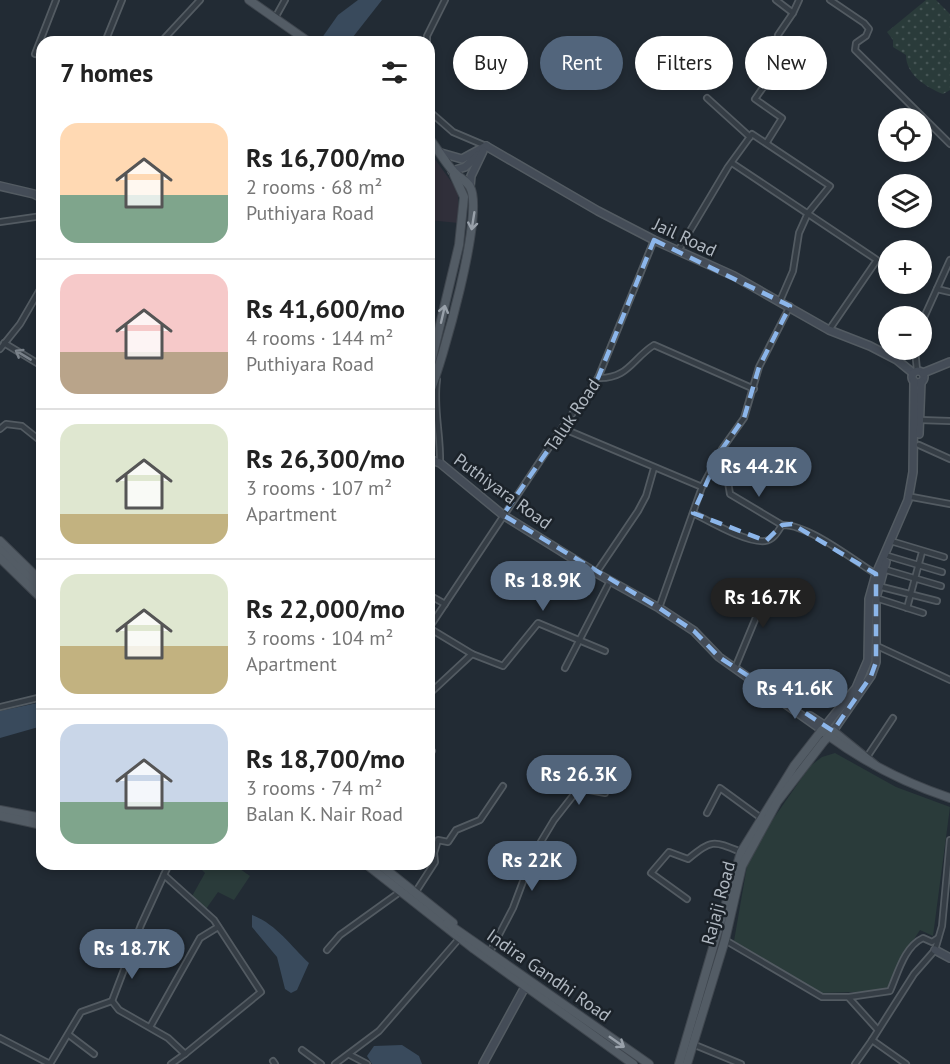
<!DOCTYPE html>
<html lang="en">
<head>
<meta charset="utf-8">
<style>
	:root { --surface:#fff; --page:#f2f2f2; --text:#222; --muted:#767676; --line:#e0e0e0; --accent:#52657c }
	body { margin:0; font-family:"PT Sans",sans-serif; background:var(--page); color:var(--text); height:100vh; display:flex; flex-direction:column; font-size:22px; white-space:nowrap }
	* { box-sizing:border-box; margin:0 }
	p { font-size:20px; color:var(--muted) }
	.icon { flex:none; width:33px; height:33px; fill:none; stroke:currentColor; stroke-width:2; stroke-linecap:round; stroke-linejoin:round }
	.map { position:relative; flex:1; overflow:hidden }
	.details { position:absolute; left:36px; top:36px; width:399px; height:834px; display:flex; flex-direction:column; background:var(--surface); border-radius:18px; box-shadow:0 3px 9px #0003 }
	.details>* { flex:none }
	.top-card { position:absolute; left:453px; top:36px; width:406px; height:54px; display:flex; gap:12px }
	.fabs { position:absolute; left:878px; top:108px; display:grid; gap:12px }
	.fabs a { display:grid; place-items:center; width:54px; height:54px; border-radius:50%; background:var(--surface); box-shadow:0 3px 9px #0003; font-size:30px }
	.price { position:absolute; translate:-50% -51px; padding:0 14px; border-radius:21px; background:var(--accent); color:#fff; font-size:20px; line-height:39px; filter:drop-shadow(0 2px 3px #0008) }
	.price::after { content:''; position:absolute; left:50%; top:36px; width:18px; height:14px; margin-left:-9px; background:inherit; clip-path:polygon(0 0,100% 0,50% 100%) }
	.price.on { background:#222; color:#fff }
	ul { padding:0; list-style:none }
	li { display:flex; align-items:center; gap:18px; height:150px; padding:0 24px }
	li+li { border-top:2px solid var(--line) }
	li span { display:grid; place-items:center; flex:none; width:168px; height:120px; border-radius:18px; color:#555 }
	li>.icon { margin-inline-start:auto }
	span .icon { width:72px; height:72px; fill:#fffc; stroke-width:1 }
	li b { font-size:26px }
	h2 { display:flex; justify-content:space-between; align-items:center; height:72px; padding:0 24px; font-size:26px }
	.chip { padding:0 21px; border-radius:27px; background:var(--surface); box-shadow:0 3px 9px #0003; font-size:21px; line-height:54px }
	.chip.on { background:var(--accent); color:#fff }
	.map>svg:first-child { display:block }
</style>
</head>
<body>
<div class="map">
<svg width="950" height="1064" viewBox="0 0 950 1064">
	<defs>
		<pattern id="park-dots" width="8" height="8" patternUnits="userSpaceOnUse" patternTransform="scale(1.5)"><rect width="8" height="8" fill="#2a3b3a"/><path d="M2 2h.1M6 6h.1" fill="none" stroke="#465555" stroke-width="1.8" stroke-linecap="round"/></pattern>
	</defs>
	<rect width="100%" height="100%" fill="#222b34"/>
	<!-- medical -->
	<path fill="#302f3a" d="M429,151L458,191V223L429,220Z"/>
	<!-- park -->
	<path fill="url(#park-dots)" d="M926,0H936L950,14V90L943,94C926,87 906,75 906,55L893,47V40L887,32Z"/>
	<!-- pitch -->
	<g fill="#2a3b3a">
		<path d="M835,753L896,787L950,807L933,936L920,930L897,965L886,991L822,993L734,941L747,866L753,848L810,766L822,757Z"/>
		<path d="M205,864H233L250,876L234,900L218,892L206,909L191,898L205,873L201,869Z"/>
	</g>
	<!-- water -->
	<g fill="#394a5c">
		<path d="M358,0H382L349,42H319L338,15Z"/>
		<path d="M42,702V726L0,738V711Z"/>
		<path d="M252,915C276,924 290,945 309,963L297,990L291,993L285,989L277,957L252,927Z"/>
		<path d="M402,1045L419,1056L422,1064H372L367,1056L374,1046Z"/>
	</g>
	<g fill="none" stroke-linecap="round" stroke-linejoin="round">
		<defs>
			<g id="street">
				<path d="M776,0L793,13L799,0"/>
				<path d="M830,0L864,23L869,29L866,36L856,43L855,50L950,144"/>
				<path d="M275,18L285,0"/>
				<path d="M778,35L793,13"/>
				<path d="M105,42L122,0"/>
				<path d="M161,42L200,0"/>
				<path d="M427,42V36L445,0"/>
				<path d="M35,54L56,0"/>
				<path d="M707,98L750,137"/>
				<path d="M429,111L453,132L486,146"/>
				<path d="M767,142L782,118L755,99L792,46"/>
				<path d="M732,163L877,260L829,330"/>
				<path d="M0,222L42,216"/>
				<path d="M678,251L728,167L752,134L830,186L808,213L799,233L793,271L780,301"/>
				<path d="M937,289L950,292"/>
				<path d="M921,324L950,260"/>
				<path d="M4,343L42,366"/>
				<path d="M0,349L20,324L42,286"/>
				<path d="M915,350L917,370"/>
				<path d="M598,378C628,379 632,359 654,345L754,389"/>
				<path d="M437,380C433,408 441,435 440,463"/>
				<path d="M920,420L950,421"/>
				<path d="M562,428L702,487"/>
				<path d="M0,429L6,424L22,426L42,442"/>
				<path d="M919,445L950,459"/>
				<path d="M727,476L730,494L782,525"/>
				<path d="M912,497L950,504"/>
				<path d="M693,513C711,522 746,543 765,541C774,540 778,531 782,525C808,524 853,560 876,574"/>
				<path d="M894,542L944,557"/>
				<path d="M888,556L942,572"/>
				<path d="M883,569L941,586"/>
				<path d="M596,573L638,511L646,496L654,468"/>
				<path d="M878,586L937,601"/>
				<path d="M429,595L445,604"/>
				<path d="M876,598L923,613"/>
				<path d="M659,608L702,487L722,449L744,418L759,367L790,306"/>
				<path d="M907,608L922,552"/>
				<path d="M429,628L562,428L598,378L654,240"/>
				<path d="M429,628L472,654L429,694"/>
				<path d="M875,645L950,680"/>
				<path d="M472,654L503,666L538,623L605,651"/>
				<path d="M565,668L610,581"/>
				<path d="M735,668L757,615L774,584"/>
				<path d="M0,707L42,697"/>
				<path d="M429,749L432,751L429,753"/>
				<path d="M867,757L893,718"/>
				<path d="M707,813L720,788L761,818"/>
				<path d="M415,893L435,862L434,853L438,840L448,842L456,830L480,820L503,786"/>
				<path d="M687,899L651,873L669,852L688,859C712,840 712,840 741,852"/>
				<path d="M725,940L822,997H849L890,991C898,973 904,947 923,938L932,942L938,938"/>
				<path d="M327,950L340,935L397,894"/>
				<path d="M490,952L513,908L533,855L554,820L579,788L605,793"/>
				<path d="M849,998L877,1029"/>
				<path d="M112,1001L119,1010L168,1038L185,1054L261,992L214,920L164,875"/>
				<path d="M150,1027L200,938L218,927"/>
				<path d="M69,1035L94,1054"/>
				<path d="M0,1038L50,1064"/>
				<path d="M695,1045L741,1064"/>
				<path d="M302,1050L321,1064"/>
				<path d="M350,1055L367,1064"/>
				<path d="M273,1061L275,1064"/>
				<path d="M50,1064L81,1012L112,1001L141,925L169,864"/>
				<path d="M171,1064L185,1054"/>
				<path d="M335,1064L379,1031L457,941"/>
				<path d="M855,1064L872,1040"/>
				<path d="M906,1064L872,1040L914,974L935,950L942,926L950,840"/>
			</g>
			<g id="secondary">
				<path d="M486,146L598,211L654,240L734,276L829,330L870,346L897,360L913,373"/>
				<path d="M441,153L462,159L486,146"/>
				<path d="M452,171L465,167L478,155"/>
				<path d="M0,186L34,194L42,198"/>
				<path d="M470,187L471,176L483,151"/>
				<circle cx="918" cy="377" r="6"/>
				<path d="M923,373L950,362"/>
				<path d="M919,434L921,382"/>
				<path d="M429,459L440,463L503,515L596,573L659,608L694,631L719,657L822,730L856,688L868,660L869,599L876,574L908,500L913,472L914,381"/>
				<path d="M810,716L833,731L871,676L876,662V598L886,562"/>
				<path d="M935,950L950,958"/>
				<path d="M483,1064L525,987"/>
			</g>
			<g id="primary">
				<path d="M249,0L309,42"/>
				<path d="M429,138C437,148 444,161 453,171C458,177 467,181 470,187C485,213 442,363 429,394"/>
				<path d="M429,371L459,245L464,197L454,175"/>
				<path d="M0,541L42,582"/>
				<path d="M0,550L42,591"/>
				<path d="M0,558L42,599"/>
				<path d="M0,810L42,818"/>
				<path d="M0,816L42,825"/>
				<path d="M366,864L474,949L633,1064"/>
				<path d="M379,864L453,923"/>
				<path d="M447,923L649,1064"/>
				<path d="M679,1064L741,852L794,766L822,730L829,736L833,731L875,765"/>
				<path d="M687,1064L725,940L742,866L777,802L824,741L829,736C867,764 905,783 950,798"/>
			</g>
		</defs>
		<!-- street casing -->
		<use href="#street" stroke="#535b62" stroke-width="8"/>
		<!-- secondary casing -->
		<use href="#secondary" stroke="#535b62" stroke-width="10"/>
		<!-- primary casing -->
		<use href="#primary" stroke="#3f464e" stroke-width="10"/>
		<!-- street -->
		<use href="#street" stroke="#353d45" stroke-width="4.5"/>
		<!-- secondary -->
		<use href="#secondary" stroke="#444c57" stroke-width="7"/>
		<!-- primary -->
		<use href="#primary" stroke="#535c65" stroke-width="8"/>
	</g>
	<!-- one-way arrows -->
	<defs><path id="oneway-shaft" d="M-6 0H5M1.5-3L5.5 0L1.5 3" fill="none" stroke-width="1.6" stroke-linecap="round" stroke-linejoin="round" transform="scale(1.5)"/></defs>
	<g stroke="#99a1aa">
		<use href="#oneway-shaft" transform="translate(473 221) rotate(99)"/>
		<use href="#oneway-shaft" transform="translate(443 314) rotate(-77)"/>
		<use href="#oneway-shaft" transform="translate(617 1042) rotate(35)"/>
	</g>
	<use stroke="#798189" href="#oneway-shaft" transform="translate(23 355) rotate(-149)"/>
	<!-- marked area -->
	<path fill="none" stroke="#8cb6ea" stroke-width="4.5" stroke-dasharray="12 8" stroke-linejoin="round" d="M654,240L790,306L759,367L744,418L722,449L693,513L766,541L782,525L792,524L876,574V662L871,676L833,731L719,657L694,631L659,608L503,515L598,378Z"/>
	<g text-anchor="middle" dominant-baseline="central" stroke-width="5" stroke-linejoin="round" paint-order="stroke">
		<!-- street labels -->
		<g font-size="18" fill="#b0b8c1" stroke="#1b2229">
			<text transform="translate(685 237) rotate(25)">Jail Road</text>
			<text transform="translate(572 415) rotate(-56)">Taluk Road</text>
			<text transform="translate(503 491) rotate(36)">Puthiyara Road</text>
			<text transform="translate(718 903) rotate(-75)">Rajaji Road</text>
			<text transform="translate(549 975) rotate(35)">Indira Gandhi Road</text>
		</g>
	</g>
</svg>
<div class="fabs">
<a><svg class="icon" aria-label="locate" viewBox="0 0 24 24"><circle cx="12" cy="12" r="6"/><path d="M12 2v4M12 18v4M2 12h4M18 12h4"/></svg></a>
<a><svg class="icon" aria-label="layers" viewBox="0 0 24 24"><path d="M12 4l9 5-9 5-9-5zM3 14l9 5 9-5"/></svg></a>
<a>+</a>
<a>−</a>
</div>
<b class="price" style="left:759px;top:498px">Rs 44.2K</b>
<b class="price" style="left:543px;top:612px">Rs 18.9K</b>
<b class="price on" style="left:763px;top:629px">Rs 16.7K</b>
<b class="price" style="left:795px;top:720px">Rs 41.6K</b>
<b class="price" style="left:579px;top:806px">Rs 26.3K</b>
<b class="price" style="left:532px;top:892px">Rs 22K</b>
<b class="price" style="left:132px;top:980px">Rs 18.7K</b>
<div class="top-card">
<a class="chip">Buy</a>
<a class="chip on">Rent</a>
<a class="chip">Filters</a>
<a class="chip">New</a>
</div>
<section class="details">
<h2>7 homes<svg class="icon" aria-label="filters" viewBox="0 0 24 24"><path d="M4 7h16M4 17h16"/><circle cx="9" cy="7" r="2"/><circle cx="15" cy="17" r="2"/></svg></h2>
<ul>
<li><span style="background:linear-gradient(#ffd9b3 60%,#7fa58c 0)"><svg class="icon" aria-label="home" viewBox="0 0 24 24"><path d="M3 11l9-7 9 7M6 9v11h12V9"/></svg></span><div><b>Rs 16,700/mo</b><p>2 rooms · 68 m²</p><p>Puthiyara Road</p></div></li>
<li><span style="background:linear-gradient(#f6c9c9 65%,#b9a48a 0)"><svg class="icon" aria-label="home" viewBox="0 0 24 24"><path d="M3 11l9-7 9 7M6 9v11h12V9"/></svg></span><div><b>Rs 41,600/mo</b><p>4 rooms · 144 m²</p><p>Puthiyara Road</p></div></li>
<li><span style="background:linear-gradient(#dfe7d0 75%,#c2b280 0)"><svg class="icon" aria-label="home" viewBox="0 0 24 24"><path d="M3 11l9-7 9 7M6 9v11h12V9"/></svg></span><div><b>Rs 26,300/mo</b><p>3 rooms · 107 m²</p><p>Apartment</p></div></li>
<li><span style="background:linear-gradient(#dfe7d0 60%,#c2b280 0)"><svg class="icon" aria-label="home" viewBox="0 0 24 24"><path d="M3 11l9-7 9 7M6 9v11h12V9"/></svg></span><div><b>Rs 22,000/mo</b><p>3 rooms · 104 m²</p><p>Apartment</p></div></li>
<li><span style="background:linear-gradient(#c9d6e8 65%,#7fa58c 0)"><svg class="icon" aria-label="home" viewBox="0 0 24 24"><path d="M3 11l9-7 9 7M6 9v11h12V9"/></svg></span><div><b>Rs 18,700/mo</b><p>3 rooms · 74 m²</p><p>Balan K. Nair Road</p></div></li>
</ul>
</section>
</div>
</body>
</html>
